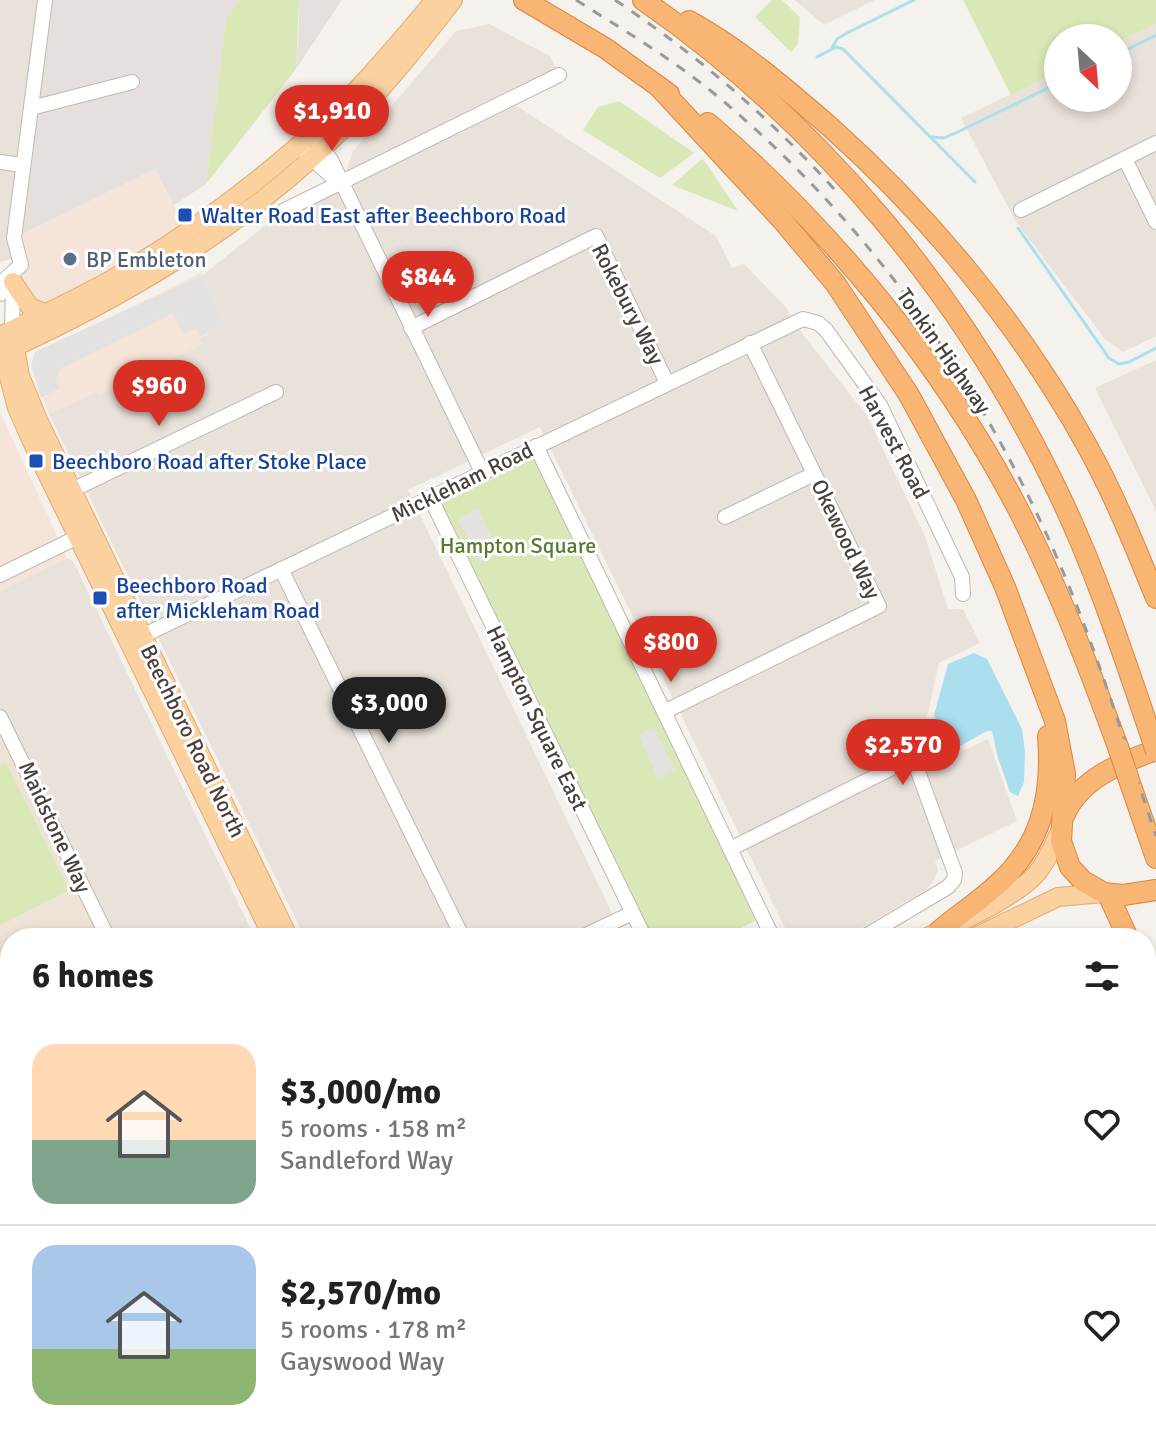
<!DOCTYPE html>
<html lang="en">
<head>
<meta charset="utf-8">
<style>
	:root { --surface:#fff; --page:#f6f6f6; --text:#222; --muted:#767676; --line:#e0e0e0; --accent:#d93025 }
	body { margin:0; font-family:Signika,sans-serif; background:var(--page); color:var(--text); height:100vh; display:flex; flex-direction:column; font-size:30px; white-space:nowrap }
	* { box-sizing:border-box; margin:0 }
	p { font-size:26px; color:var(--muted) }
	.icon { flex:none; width:44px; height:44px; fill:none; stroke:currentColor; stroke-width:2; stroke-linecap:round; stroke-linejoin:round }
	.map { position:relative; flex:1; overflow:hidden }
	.sheet { position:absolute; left:0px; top:928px; width:1156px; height:512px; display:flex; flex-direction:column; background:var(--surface); border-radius:32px 32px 0 0; box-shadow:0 4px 12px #0003 }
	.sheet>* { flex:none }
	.needle { width:52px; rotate:154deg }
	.buttons { position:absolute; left:1044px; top:24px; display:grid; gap:16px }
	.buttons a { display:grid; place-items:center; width:88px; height:88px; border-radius:50%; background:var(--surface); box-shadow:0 4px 12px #0003; font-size:40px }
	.price { position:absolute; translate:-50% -68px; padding:0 18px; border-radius:28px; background:var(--accent); color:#fff; font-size:26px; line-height:52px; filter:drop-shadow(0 2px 4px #0008) }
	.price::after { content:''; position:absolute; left:50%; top:48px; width:24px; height:18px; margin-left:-12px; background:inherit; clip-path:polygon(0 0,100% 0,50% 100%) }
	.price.selected { background:#222; color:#fff }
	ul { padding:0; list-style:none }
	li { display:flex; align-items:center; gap:24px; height:200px; padding:0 32px }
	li+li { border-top:2px solid var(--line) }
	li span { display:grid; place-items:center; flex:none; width:224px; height:160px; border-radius:24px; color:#555 }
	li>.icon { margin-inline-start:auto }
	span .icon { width:96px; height:96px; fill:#fffc; stroke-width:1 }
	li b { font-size:34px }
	h2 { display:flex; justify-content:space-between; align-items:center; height:96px; padding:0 32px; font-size:34px }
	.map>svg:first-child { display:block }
</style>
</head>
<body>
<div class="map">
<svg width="1156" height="1440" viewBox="0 0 1156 1440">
	<rect width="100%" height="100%" fill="#f5f1ec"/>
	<!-- residential -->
	<g fill="#e9e2da">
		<path d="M0,0H45L11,259L0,262Z"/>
		<path d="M795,0H875L824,25Z"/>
		<path d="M489,24L550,56L559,75L509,101L716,236L732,268L744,264L785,306L802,333L867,416L925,536L948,609H963L980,643L939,663L920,748L929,767L988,739L1017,821L935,861L938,870L934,880L927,889L844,938H790L540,427L408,490L624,938H305L49,414L97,392L99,395L225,324L203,275L283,211L341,185L353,151L456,31Z"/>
		<path d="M1156,24V336L1123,352L1105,339L1016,222L961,118L1058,72V98H1118V42Z"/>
		<path d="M1156,360V511L1095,388Z"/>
		<path d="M67,558L73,561L255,938H108L0,717V591Z"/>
		<path d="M1146,1139L1156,1160V1440H423L421,1430H1146Z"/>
		<path d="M10,1411V1430H391L392,1440H0V1416Z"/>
	</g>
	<!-- commercial -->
	<g fill="#f5e4d9">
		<path d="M155,169L186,228L46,314L10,273L14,238Z"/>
		<path d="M201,272L225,325L200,336L203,344L99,396L97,392L49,414L31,365L35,352L157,295Z"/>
		<path d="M0,412L67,558L0,591Z"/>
	</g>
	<!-- industrial -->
	<g fill="#e5e0dd">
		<path d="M45,0H240L226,19L206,184L174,205L155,169L14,238Z"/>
		<path d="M299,0H342L296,69L299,21Z"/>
	</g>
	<!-- education -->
	<path fill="#ede3d6" d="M0,717L108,938H10V1379L0,1383Z"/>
	<!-- green -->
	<g fill="#dae7b7">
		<path d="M240,0H299L296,69L206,184L226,19Z"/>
		<path d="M772,0H782L800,17L798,44L791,52L755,17Z"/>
		<path d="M963,0H1156V24L1118,42V38H1058V72L1011,95Z"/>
		<path d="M619,101L694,153L660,178L583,130L598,107Z"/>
		<path d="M702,159L706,163L738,211L672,185Z"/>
		<path d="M536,446L763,917L720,938H645L430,497Z"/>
		<path d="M6,763L69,890L0,925V766Z"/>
		<path d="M0,1295L10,1316V1363L0,1367Z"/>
	</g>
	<!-- parking -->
	<g fill="#e4e2e0">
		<path d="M203,275L225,325L200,337L196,329L184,334L173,313L60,369L56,379L60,388L41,398L31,365L35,352Z"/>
		<path d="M478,509L500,553L480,563L458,519Z"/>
		<path d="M654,727L675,770L658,778L638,735Z"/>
		<path d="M10,1235V1292L0,1271V1240Z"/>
	</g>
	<!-- water -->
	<path fill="#abdfee" d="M974,653L987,659L1022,729L1025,753L1024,782L1018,796L1010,792L998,758L992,731H987L953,750L947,747L934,715L948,664Z"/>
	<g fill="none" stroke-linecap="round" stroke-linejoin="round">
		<!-- stream -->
		<g stroke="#abdfee" stroke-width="3">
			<path d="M832,48L837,39L847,33L914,0"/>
			<path d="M1118,54L1156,35"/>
			<path d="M817,57L836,47L843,49L975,182"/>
			<path d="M931,137L944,138L960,131L1058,83"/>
			<path d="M1018,228L1109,358L1119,364L1129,362L1156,348"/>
			<path d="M1146,1152H1156"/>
			<path d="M565,1440L580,1430"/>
		</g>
		<defs>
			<g id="minor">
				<path d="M31,108L132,82"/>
				<path d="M316,140L331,160L482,472"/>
				<path d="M306,153L340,184"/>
				<path d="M1125,159L1156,222"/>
				<path d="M0,162L22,165"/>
				<path d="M1021,210L1156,143"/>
				<path d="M283,211L559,75"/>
				<path d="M0,294L1,283L21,265L14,238L45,0"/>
				<path d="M411,328L596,236L667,383"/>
				<path d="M12,330L13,281"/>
				<path d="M536,446L773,938"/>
				<path d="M64,494L276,392"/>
				<path d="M430,497L645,938"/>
				<path d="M725,517L814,474"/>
				<path d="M281,569L463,938"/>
				<path d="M0,575L86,533"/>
				<path d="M134,640L803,319L818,323L826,330L880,405L962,577L963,594"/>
				<path d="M664,712L879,606L750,343"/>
				<path d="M0,717L108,938"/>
				<path d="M730,849L902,763L910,762L916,766L955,873L954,880L948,887L862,938"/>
				<path d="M580,938L632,913"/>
				<path d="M1146,1338L1156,1359"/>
				<path d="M219,1430L224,1440"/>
				<path d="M772,1440L793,1430"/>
			</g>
			<g id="major">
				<path d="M13,282L30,307L46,314"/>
				<path d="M12,330L20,376L38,420L289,938"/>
				<path d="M2,335C42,314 83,297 121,274C184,237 243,194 298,146C349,103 392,51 435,0"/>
				<path d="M0,342L17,408L38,455L273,938"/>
				<path d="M6,351C122,298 231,234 324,147C372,103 413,52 453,0"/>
				<path d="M925,938C957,923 1014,899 1037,873C1048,860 1054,844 1061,829"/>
				<path d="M973,938L1058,897L1104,893"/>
				<path d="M0,1383L10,1379"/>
				<path d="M0,1416L10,1411"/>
				<path d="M391,1430L392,1440"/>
				<path d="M407,1430L409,1440"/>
			</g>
			<g id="highway">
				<path d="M524,0L605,48L669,94"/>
				<path d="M643,0C820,123 964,296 1057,490C1095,568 1122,651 1150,733"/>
				<path d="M689,21C740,49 785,88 829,126C930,216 1020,325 1086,444C1114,494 1135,546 1156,598"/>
				<path d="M659,87L782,220L835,283L909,395L966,500L1005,587L1055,721L1065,774L1061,841L1070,867L1083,881L1104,893L1123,895L1156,890"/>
				<path d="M708,123C832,230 941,362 1017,507C1057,584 1088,665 1118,747"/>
				<path d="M1129,780L1156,858"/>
				<path d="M1065,814C1080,779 1122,762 1156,750"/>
				<path d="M1108,894L1128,938"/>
				<path d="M938,932C955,917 974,905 991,890C1041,849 1053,797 1048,736"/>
				<path d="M1146,990L1156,1019"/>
			</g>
		</defs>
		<!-- minor casing -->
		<use href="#minor" stroke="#c1b7ae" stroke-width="16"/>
		<!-- major casing -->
		<use href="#major" stroke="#e0aa6f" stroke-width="20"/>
		<!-- highway casing -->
		<use href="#highway" stroke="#d88743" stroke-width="22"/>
		<!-- minor -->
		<use href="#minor" stroke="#fff" stroke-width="14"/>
		<!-- major -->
		<use href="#major" stroke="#fad19f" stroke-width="18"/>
		<!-- highway -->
		<use href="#highway" stroke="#f8b574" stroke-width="20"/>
		<!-- rail -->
		<g stroke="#999" stroke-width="3" stroke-dasharray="10 10" stroke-linecap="butt">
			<path d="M576,0C622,29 669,57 711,91C870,221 988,391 1066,579C1101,663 1127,750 1156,836"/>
			<path d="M615,0C696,54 769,117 835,190"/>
		</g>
		<defs>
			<g id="highway-bridge">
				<path d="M1150,733L1156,751"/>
				<path d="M1118,747L1129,780"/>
			</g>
		</defs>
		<!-- highway-bridge casing -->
		<use href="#highway-bridge" stroke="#d88743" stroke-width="22" stroke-linecap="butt"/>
		<!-- highway-bridge -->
		<use href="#highway-bridge" stroke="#f8b574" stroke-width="20"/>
	</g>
	<!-- markers -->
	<g fill="#1a4fb4" stroke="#fff" stroke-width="3">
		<rect x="177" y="207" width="16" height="16" rx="4"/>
		<rect x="28" y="453" width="16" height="16" rx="4"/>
		<rect x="92" y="590" width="16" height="16" rx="4"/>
	</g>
	<circle fill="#5c6f8a" stroke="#fff" stroke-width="3" cx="70" cy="259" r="8"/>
	<g text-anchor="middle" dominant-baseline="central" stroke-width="6" stroke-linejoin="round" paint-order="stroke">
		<!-- transit labels -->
		<g font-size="22" fill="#164399" stroke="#fff" text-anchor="start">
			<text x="201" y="215">Walter Road East after Beechboro Road</text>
			<text x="52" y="461">Beechboro Road after Stoke Place</text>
			<text x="116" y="585">Beechboro Road<tspan x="116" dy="25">after Mickleham Road</tspan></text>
		</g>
		<!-- service labels -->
		<g font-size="22" fill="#4e5e75" stroke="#fff" text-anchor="start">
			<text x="86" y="259">BP Embleton</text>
		</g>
		<!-- street labels -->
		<g font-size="22" fill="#4a4039" stroke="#fff">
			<text transform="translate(628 304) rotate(63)">Rokebury Way</text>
			<text transform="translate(944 351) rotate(55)">Tonkin Highway</text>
			<text transform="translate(894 442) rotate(62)">Harvest Road</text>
			<text transform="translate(462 482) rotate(-26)">Mickleham Road</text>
			<text transform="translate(846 539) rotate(64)">Okewood Way</text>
			<text transform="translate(537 718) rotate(64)">Hampton Square East</text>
			<text transform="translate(193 741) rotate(64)">Beechboro Road North</text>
			<text transform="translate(55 827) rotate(65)">Maidstone Way</text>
		</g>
		<!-- park labels -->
		<g font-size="22" fill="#587a2e" stroke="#fff">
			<text x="518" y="545">Hampton Square</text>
		</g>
	</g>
</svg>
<div class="buttons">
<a><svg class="needle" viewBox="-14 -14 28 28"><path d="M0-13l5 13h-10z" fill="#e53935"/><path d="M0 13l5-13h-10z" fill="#767676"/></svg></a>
</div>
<b class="price" style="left:332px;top:153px">$1,910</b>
<b class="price" style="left:428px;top:319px">$844</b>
<b class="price" style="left:159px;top:428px">$960</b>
<b class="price" style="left:671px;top:684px">$800</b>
<b class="price selected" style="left:389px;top:745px">$3,000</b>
<b class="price" style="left:903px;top:787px">$2,570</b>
<section class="sheet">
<h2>6 homes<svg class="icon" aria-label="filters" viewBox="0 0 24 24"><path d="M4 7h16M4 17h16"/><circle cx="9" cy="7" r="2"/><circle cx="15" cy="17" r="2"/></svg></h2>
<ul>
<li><span style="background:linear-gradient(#ffd9b3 60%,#7fa58c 0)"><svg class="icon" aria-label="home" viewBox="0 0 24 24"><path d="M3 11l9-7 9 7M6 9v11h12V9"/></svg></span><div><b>$3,000/mo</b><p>5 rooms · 158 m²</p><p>Sandleford Way</p></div><svg class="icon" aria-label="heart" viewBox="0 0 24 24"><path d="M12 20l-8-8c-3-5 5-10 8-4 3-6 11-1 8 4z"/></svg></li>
<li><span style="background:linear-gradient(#a9c7e8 65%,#8fb573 0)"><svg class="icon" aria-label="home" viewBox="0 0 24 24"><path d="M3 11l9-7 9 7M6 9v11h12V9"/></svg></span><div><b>$2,570/mo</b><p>5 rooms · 178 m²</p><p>Gayswood Way</p></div><svg class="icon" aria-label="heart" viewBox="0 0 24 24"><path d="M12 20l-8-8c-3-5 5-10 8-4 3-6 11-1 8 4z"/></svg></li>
</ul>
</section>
</div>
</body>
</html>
